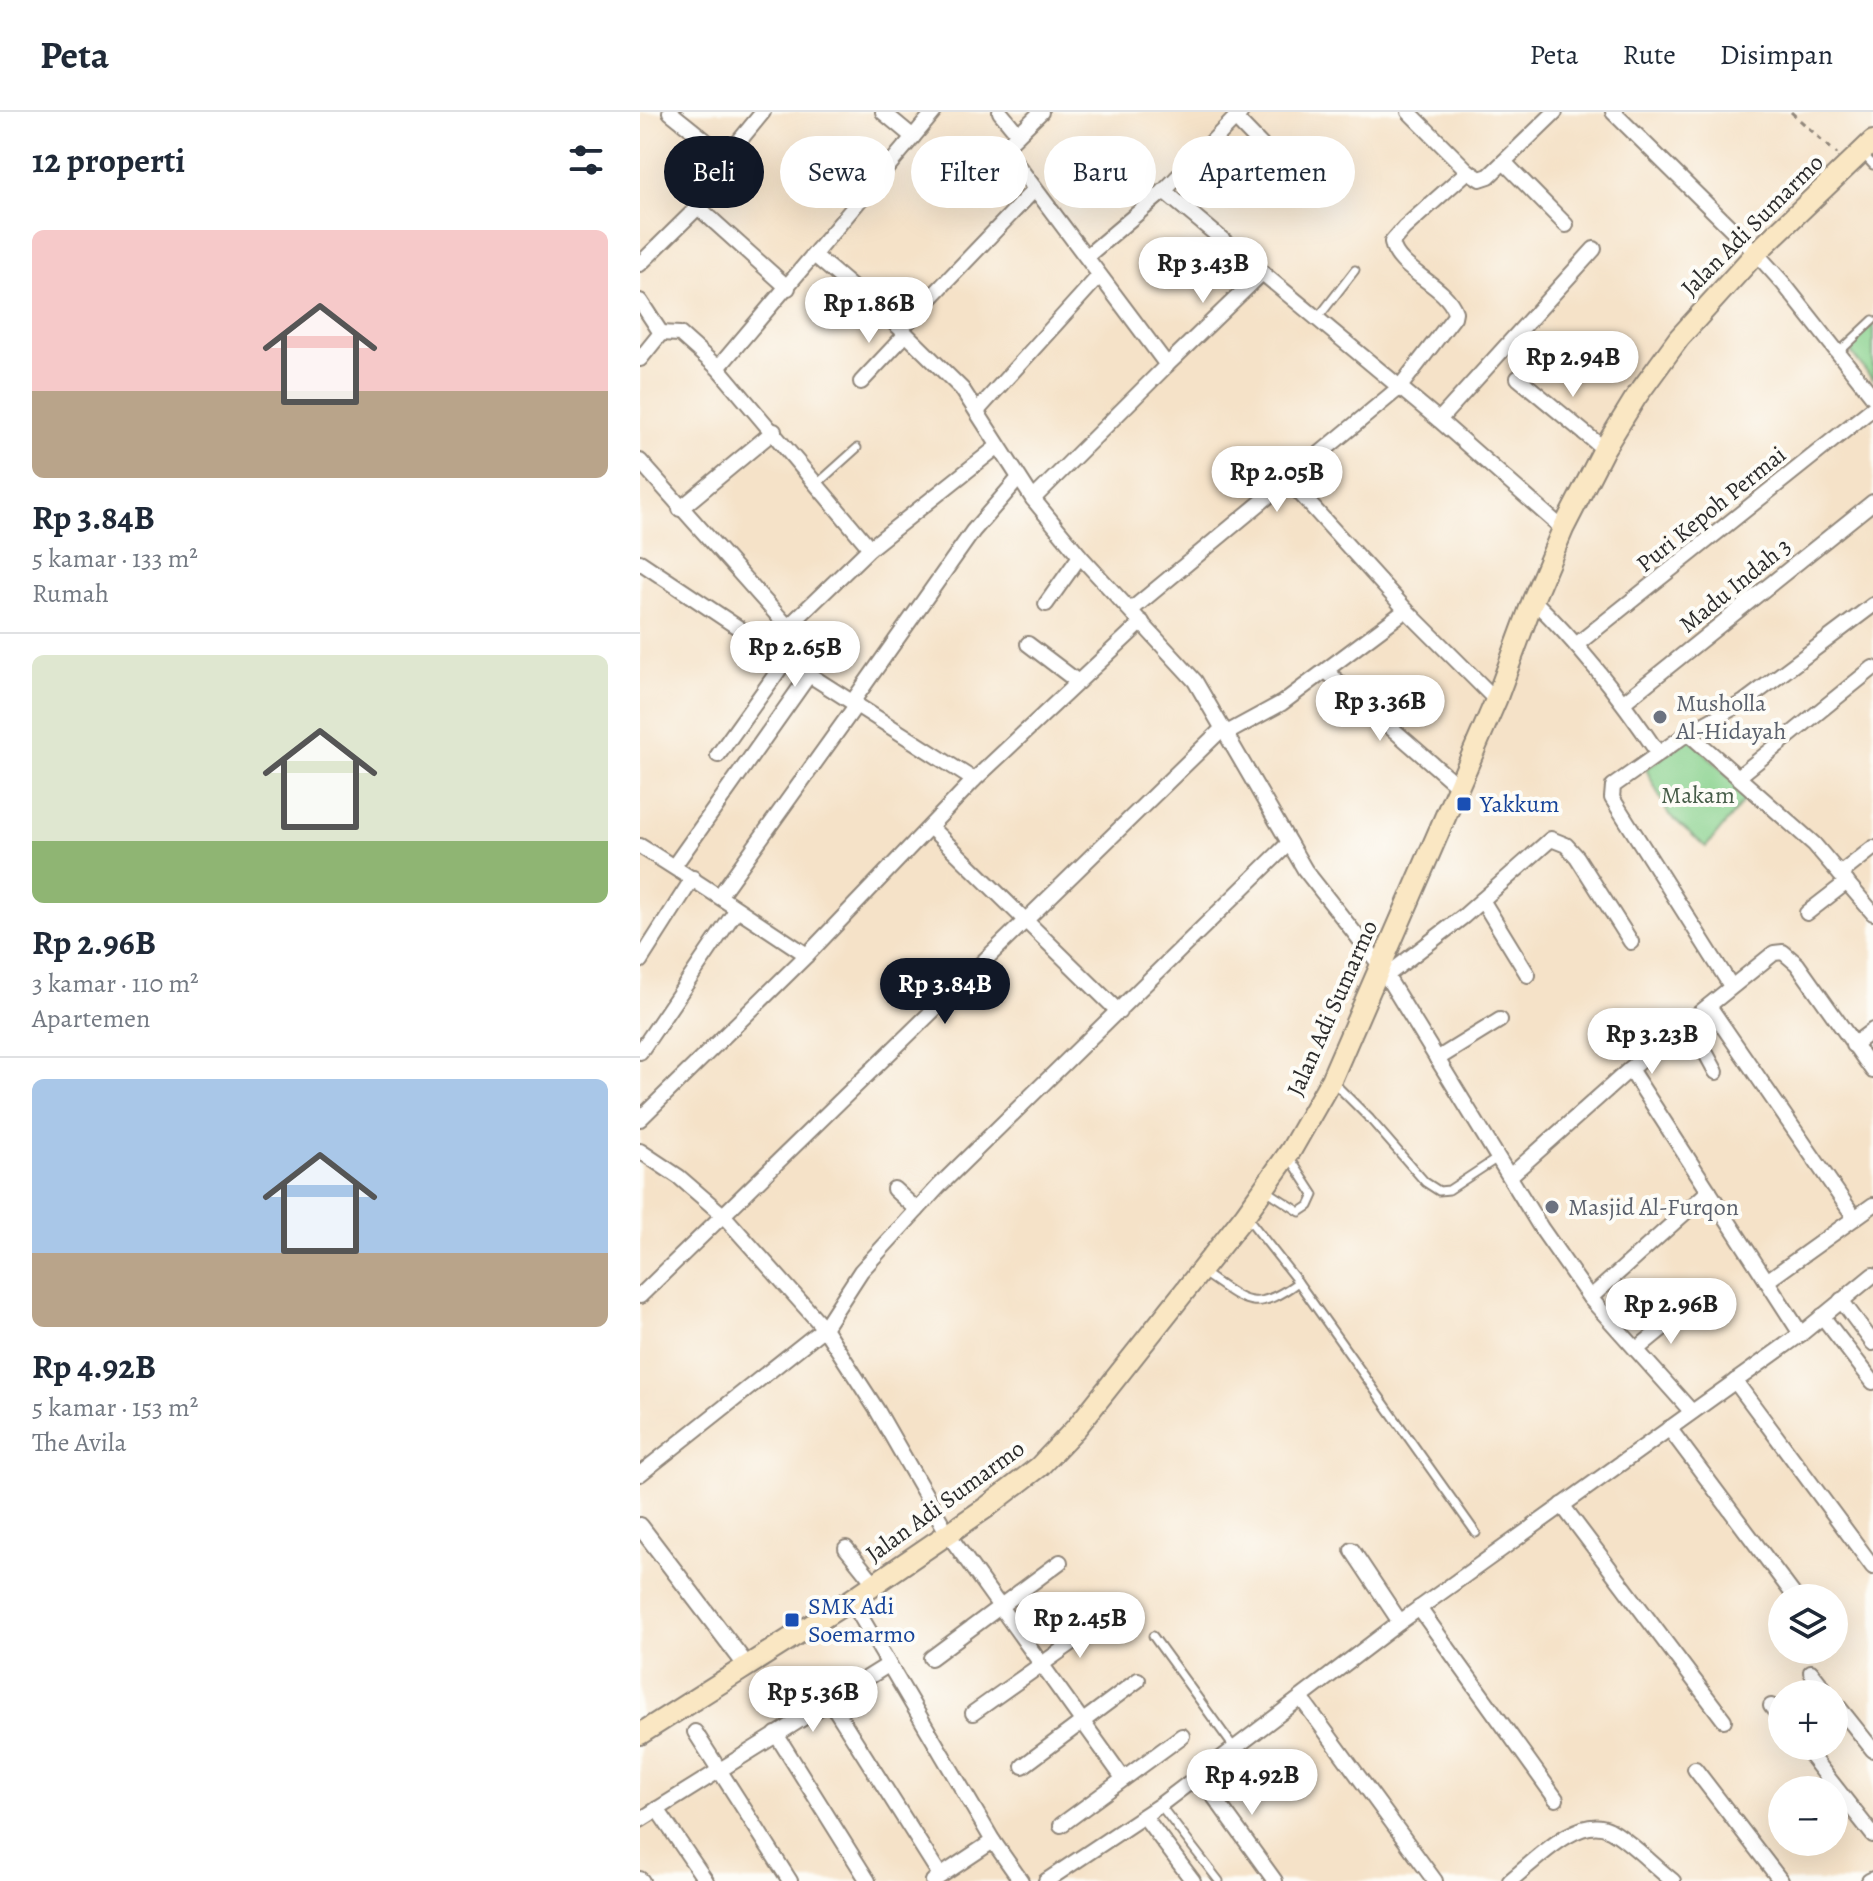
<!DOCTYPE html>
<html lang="id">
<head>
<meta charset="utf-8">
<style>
	:root { --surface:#fff; --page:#f2f2f3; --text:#1f2937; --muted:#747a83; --line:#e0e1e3; --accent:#111827 }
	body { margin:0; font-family:Alegreya,serif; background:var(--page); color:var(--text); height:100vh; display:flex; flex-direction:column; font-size:30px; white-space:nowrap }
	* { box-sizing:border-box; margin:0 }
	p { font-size:26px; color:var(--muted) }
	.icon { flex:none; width:44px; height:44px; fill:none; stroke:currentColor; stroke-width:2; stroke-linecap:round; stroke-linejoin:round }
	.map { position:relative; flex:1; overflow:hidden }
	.panel { display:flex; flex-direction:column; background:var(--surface); width:640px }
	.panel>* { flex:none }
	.guide { position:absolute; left:24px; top:24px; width:760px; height:72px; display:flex; gap:16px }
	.controls { position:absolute; left:1128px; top:1472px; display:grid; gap:16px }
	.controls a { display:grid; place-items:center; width:80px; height:80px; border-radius:50%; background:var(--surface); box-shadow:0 8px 32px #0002; font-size:40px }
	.price { position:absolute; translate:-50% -68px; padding:0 18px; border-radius:28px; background:#fff; color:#222; font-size:26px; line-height:52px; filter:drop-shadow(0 2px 4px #0008) }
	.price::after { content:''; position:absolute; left:50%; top:48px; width:24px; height:18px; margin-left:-12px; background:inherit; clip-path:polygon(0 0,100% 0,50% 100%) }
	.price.selected { background:var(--accent); color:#fff }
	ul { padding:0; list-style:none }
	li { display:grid; align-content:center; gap:16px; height:424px; padding:0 32px }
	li+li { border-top:2px solid var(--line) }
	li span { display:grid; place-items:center; height:248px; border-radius:12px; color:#555 }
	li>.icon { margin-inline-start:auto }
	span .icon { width:144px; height:144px; fill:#fffc; stroke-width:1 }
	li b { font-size:34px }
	h2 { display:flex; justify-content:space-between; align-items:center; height:96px; padding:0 32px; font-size:34px }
	.chip { padding:0 28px; border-radius:36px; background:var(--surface); box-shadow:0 8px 32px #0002; font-size:28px; line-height:72px }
	.chip.selected { background:var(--accent); color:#fff }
	header { display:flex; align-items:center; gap:48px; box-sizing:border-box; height:112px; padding:0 40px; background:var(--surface); border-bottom:2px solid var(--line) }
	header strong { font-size:38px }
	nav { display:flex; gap:44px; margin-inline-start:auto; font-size:28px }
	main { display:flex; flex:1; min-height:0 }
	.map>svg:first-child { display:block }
</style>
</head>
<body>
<header>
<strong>Peta</strong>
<nav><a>Peta</a><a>Rute</a><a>Disimpan</a></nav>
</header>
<main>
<section class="panel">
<h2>12 properti<svg class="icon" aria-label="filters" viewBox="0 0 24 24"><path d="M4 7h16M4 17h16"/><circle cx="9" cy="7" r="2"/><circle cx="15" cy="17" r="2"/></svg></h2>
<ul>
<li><span style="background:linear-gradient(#f6c9c9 65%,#b9a48a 0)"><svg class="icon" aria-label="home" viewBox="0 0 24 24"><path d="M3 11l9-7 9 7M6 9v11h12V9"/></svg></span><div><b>Rp 3.84B</b><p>5 kamar · 133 m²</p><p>Rumah</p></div></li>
<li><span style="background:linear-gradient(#dfe7d0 75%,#8fb573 0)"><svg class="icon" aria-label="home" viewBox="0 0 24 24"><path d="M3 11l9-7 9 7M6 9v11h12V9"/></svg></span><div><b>Rp 2.96B</b><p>3 kamar · 110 m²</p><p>Apartemen</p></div></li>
<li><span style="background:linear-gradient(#a9c7e8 70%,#b9a48a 0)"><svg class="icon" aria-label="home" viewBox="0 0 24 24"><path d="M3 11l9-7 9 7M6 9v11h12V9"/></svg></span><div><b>Rp 4.92B</b><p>5 kamar · 153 m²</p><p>The Avila</p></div></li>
</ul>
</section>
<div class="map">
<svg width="1233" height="1769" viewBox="0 0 1233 1769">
	<rect width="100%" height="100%" fill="#fdfcf7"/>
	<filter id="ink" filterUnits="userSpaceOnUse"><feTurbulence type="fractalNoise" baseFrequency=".0125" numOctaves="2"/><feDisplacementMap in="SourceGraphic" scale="16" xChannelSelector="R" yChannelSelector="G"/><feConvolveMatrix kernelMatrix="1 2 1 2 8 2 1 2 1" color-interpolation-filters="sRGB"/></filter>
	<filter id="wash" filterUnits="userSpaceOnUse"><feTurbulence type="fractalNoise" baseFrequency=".006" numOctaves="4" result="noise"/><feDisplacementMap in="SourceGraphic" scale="32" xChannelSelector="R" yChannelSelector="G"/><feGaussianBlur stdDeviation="1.8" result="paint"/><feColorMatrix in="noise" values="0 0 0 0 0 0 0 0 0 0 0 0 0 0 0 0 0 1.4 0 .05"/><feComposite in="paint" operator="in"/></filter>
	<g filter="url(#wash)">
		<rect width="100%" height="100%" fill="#f5e2c8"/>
		<!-- green -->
		<g fill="#89d28e" stroke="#5a7e5c" stroke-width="2">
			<path d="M1233,212V268L1207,235Z"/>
			<path d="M1050,626L1108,684L1066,735L1028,702L1006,657Z"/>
		</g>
	</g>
	<g filter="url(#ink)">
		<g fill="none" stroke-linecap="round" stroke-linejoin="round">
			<defs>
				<g id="service">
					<path d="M1223,42L1233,53"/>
					<path d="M677,207L715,158"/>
					<path d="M1198,241L1233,208"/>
					<path d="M177,372L217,336"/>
					<path d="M692,969L730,1007L785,1070L799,1079L809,1078L859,1045"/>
					<path d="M626,1078L660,1100L669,1094L674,1083L650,1046"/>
					<path d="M607,1105L658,1170L836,1421"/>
					<path d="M563,1161C604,1188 612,1204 658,1170"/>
					<path d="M513,1524L595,1637"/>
					<path d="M520,1693L579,1769"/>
				</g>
				<g id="minor">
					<path d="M30,0L86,45"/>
					<path d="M123,0L86,45L55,75L52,83L58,95L148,176"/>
					<path d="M243,0L273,25"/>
					<path d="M360,0L378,22"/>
					<path d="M769,0L828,59L840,67L849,64L915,0"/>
					<path d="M973,0L1116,141L1143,171L1233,285"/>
					<path d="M595,6L654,67"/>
					<path d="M864,50L926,113"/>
					<path d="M524,79L799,308L923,417"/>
					<path d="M174,143L261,217L322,277L393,387L440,444L555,569L665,758L739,852L901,1116L950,1186L1051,1299"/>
					<path d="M447,144L524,79L601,0"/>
					<path d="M0,152L58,95"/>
					<path d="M0,189L21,221"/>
					<path d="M261,217L394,78"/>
					<path d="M0,247L21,221L40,222L78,256L230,436"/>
					<path d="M527,253L622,161"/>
					<path d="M78,256L294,0"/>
					<path d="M878,266L964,337"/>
					<path d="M221,270L266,222"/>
					<path d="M337,299L459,164"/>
					<path d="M799,308L954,137"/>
					<path d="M0,349L148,515L230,436L357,335"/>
					<path d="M648,368L766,498L856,588"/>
					<path d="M393,387L527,253L369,42L370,30L401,0"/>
					<path d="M40,397L134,319"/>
					<path d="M0,450L157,555L334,668"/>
					<path d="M893,488C941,534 981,586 1018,641"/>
					<path d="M406,492L440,444"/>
					<path d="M491,498L759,276L814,205L815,200C806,172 756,158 752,130L764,116L828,59"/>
					<path d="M388,532L438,570"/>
					<path d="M936,533L1233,296"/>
					<path d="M686,559L819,675"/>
					<path d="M213,589L333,419L379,366"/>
					<path d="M984,590L1233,390"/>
					<path d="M587,621L642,591L766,498"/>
					<path d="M1048,621L1104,590L1233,493"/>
					<path d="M78,643L146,548"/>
					<path d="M1098,665L1233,556"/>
					<path d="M290,715L479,900"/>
					<path d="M0,734C57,769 111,806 167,843"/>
					<path d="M34,754L169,563"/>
					<path d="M1200,762L1233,736"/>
					<path d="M80,783L217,592"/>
					<path d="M842,788L888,863"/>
					<path d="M1167,801L1207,770"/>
					<path d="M0,849L53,766"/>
					<path d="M746,864L824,804L911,727L926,733L937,745L991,830"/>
					<path d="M1091,874L972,686L973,674L1048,621L1174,732L1233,801"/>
					<path d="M1069,894L1215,1106"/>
					<path d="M1049,910L1076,960"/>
					<path d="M1213,933L1233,918"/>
					<path d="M0,940L97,797"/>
					<path d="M797,947L860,908"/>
					<path d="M990,957L1161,1222"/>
					<path d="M0,1007L167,843L334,668L502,510"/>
					<path d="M0,1039L39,1065L83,1103L184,1216L221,1159L299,1074L649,731"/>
					<path d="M870,1064L990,957L1134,841L1143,840L1157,852L1233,959"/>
					<path d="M254,1077L277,1098"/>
					<path d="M1127,1169L1233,1093"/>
					<path d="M0,1184L583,616"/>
					<path d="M950,1186L1069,1079"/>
					<path d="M1201,1188L1233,1231"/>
					<path d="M1182,1204L1233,1270"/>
					<path d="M997,1237L1041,1201"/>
					<path d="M1095,1269L1233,1455"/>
					<path d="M1029,1316L1156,1486"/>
					<path d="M0,1362L184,1216L237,1298L308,1422L483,1666"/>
					<path d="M922,1393L1084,1608"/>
					<path d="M206,1436L235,1472"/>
					<path d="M712,1438L760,1510"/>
					<path d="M211,1488L353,1729L381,1769"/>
					<path d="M779,1496L916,1687"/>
					<path d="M291,1546L420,1450"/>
					<path d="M1171,1560L1188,1582"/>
					<path d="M661,1586L795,1769"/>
					<path d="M190,1589L300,1763"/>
					<path d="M1194,1589L1233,1638"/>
					<path d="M1131,1594L1142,1608"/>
					<path d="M333,1601L457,1513"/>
					<path d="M55,1620L150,1769"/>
					<path d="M136,1622L228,1769"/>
					<path d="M1163,1634L1233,1723"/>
					<path d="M383,1654L498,1568"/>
					<path d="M1055,1657L1141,1769"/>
					<path d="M559,1664L635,1769"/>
					<path d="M17,1697L66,1769"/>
					<path d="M504,1704L553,1769"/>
					<path d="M0,1708L248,1553"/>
					<path d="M421,1713L542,1624"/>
					<path d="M0,1767L2,1769"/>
					<path d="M293,1769L353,1729"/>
					<path d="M406,1769L520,1693L760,1510L1161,1222L1233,1163"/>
					<path d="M870,1769C894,1750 939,1701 970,1718C988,1727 1015,1755 1033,1769"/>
					<path d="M1229,1769L1233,1767"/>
				</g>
				<path id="tertiary" d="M0,1414L106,1553"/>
				<path id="secondary" d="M0,1622L211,1488L347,1395L399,1355L437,1315L605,1103L651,1038L691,968L856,588L893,488L923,417L964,337L996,285L1039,226L1116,141L1233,29"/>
			</defs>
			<!-- service casing -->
			<use href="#service" stroke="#90867a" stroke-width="11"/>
			<!-- minor casing -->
			<use href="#minor" stroke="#90867a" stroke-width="18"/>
			<!-- tertiary casing -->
			<use href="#tertiary" stroke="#90867a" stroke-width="20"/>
			<!-- secondary casing -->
			<use href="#secondary" stroke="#90867a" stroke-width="24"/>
			<!-- path -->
			<path stroke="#90867a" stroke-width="3" stroke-dasharray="6 6" stroke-linecap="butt" d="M1151,0L1197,42"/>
			<!-- service -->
			<use href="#service" stroke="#fff" stroke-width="7"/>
			<!-- minor -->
			<use href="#minor" stroke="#fff" stroke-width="14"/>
			<!-- tertiary -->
			<use href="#tertiary" stroke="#fff" stroke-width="16"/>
			<!-- secondary -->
			<use href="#secondary" stroke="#fae7c3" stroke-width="20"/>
		</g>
	</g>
	<!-- markers -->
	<g fill="#6b7280" stroke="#fdfcf7" stroke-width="3">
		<circle cx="1020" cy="605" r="8"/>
		<circle cx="912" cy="1095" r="8"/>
	</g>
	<g fill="#1a4fb4" stroke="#fdfcf7" stroke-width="3">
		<rect x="816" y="684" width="16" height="16" rx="4"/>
		<rect x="144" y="1500" width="16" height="16" rx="4"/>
	</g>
	<g text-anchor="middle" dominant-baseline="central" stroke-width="8" stroke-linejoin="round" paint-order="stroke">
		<!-- street labels -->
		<g font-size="24" fill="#2b2b2b" stroke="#fdfcf7">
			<text transform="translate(1112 113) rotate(-45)">Jalan Adi Sumarmo</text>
			<text transform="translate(1071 397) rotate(-39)">Puri Kepoh Permai</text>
			<text transform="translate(1095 473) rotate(-39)">Madu Indah 3</text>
			<text transform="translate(692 896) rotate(-66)">Jalan Adi Sumarmo</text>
			<text transform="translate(305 1389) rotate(-36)">Jalan Adi Sumarmo</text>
		</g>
		<!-- worship labels -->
		<g font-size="24" fill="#5b616d" stroke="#fdfcf7" text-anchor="start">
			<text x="1036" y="591">Musholla<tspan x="1036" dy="28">Al-Hidayah</tspan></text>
			<text x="928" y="1095">Masjid Al-Furqon</text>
		</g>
		<!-- park labels -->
		<g font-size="24" fill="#475d49" stroke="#fdfcf7">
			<text x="1058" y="683">Makam</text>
		</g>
		<!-- transit labels -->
		<g font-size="24" fill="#164399" stroke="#fdfcf7" text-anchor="start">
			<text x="840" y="692">Yakkum</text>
			<text x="168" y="1494">SMK Adi<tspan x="168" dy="28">Soemarmo</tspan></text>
		</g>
	</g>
</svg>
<div class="controls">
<a><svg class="icon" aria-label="layers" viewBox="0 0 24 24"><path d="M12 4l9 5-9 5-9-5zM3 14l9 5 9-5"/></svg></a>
<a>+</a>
<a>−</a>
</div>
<b class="price" style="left:563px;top:193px">Rp 3.43B</b>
<b class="price" style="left:229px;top:233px">Rp 1.86B</b>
<b class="price" style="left:933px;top:287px">Rp 2.94B</b>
<b class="price" style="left:637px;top:402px">Rp 2.05B</b>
<b class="price" style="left:155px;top:577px">Rp 2.65B</b>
<b class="price" style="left:740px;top:631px">Rp 3.36B</b>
<b class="price selected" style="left:305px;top:914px">Rp 3.84B</b>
<b class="price" style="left:1012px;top:964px">Rp 3.23B</b>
<b class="price" style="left:1031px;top:1234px">Rp 2.96B</b>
<b class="price" style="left:440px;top:1548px">Rp 2.45B</b>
<b class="price" style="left:173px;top:1622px">Rp 5.36B</b>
<b class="price" style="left:612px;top:1705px">Rp 4.92B</b>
<div class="guide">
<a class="chip selected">Beli</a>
<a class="chip">Sewa</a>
<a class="chip">Filter</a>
<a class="chip">Baru</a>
<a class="chip">Apartemen</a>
</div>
</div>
</main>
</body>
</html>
